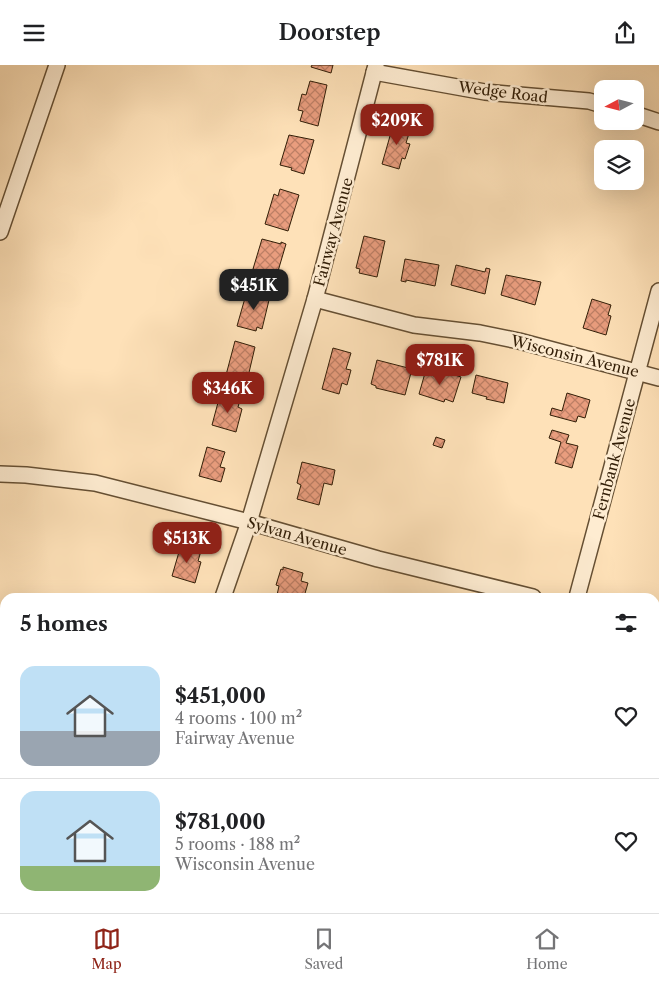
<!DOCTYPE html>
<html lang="en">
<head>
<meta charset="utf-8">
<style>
	:root { --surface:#fff; --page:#f2f2f2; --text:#202124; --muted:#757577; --line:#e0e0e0; --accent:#8f2418 }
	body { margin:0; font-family:"Libre Caslon Text",serif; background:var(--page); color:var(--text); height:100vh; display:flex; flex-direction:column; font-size:19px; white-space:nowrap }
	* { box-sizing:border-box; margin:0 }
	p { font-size:16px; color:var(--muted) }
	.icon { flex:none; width:28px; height:28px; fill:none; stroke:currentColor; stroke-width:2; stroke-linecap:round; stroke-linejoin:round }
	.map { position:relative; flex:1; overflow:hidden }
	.panel { position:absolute; left:0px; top:528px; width:660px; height:321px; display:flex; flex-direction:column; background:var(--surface); border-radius:15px 15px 0 0; box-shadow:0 5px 20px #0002 }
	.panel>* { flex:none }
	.needle { width:32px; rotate:263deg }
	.tools { position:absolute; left:594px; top:15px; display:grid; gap:10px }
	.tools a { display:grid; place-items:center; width:50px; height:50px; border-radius:10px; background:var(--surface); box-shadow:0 5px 20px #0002; font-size:25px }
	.price { position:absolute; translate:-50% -42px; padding:0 11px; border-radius:10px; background:var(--accent); color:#fff; font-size:16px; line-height:32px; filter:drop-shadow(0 1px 2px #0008) }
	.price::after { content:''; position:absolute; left:50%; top:30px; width:15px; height:11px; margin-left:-8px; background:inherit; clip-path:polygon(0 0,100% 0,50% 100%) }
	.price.current { background:#222; color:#fff }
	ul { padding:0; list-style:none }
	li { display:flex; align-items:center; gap:15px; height:125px; padding:0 20px }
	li+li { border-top:1px solid var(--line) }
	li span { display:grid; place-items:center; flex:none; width:140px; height:100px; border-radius:15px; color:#555 }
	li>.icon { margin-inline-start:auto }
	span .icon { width:60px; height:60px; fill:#fffc; stroke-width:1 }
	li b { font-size:21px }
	h2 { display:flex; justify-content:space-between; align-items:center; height:60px; padding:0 20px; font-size:21px }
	header { display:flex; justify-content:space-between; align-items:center; height:65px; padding:0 20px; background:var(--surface); font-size:22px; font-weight:600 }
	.tabs { display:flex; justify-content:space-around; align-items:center; height:70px; border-top:1px solid var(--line); background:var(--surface); font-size:14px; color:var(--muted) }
	.tabs a { display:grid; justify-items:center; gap:2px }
	.tabs .current { color:var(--accent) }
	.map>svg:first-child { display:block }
</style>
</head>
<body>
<header><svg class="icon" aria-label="menu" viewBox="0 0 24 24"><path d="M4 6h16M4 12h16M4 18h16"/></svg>Doorstep<svg class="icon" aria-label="share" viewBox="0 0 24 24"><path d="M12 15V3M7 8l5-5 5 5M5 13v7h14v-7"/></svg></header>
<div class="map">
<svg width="659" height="848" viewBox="0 0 659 848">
	<defs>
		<pattern id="building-cross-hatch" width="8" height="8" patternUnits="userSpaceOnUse" patternTransform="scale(1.25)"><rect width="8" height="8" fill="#e99d7e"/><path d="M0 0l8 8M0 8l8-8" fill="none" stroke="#bd7f65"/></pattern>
	</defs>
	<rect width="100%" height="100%" fill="#fee1b8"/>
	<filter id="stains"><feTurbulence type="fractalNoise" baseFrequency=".004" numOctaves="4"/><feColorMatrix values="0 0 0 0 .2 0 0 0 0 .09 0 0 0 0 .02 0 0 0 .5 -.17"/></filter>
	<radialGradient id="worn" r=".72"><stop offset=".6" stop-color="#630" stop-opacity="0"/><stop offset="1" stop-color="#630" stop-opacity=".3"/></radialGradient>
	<!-- building -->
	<g fill="url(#building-cross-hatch)" stroke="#321e07">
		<path d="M312,0H333L331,8L311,2Z"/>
		<path d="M310,16L327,20L318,61L300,56L303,46L298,45L302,29L306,30Z"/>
		<path d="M394,57L411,62L406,78L410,79L405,94L402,93L399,104L382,99Z"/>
		<path d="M289,70L314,75L304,109L291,105L292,103L280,100Z"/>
		<path d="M280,124L299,130L288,166L265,159L274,129L278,131Z"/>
		<path d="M364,171L385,176L377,212L359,208L360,204L356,203Z"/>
		<path d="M262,174L281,179V177L286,179L276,213L253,204Z"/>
		<path d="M405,194L439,200L435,221L406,215V217L401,216Z"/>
		<path d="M456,200L485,207L486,203L490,204L485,229L451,220Z"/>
		<path d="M506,210L541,217L535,240L501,230Z"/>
		<path d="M249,226L270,231L262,264L257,262L256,266L237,261L245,233H248Z"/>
		<path d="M592,234L611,240L608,250L611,251L606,270L583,263Z"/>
		<path d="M235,276L255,282L247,316L226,310Z"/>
		<path d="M333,283L351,288L346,304L351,305L347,320L342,318L339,329L322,324Z"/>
		<path d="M377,295L412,304L405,330L376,323V321L371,319Z"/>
		<path d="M439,305L461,312L453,337L445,334L444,337L419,329L425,308L437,312Z"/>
		<path d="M476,310L508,318L504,338L486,334L487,332L472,328Z"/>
		<path d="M567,328L590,335L585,353L578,351L576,357L550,350L552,343L562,346Z"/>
		<path d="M220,330L240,335L238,342L242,344L236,367L212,360Z"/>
		<path d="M552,365L569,370L566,378L578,381L572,403L555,398L561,377L549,373Z"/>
		<path d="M436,372L445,375L442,383L433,380Z"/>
		<path d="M207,382L225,387L220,402L225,403L221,417L199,411Z"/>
		<path d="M302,397L335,405L332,420L324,418L319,440L297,434L301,420L297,418Z"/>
		<path d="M181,480L201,486L198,496L201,497L195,518L172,511Z"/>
		<path d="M283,502L303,508L301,516L308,518L304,532H281L282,531L277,530L279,521L276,520L281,504L283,505Z"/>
	</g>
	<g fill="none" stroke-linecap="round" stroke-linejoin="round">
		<defs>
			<g id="minor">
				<path d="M374,7L485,27L589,36L602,40"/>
				<path d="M635,49L659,57"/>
				<path d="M0,167L57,0"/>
				<path d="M315,234L414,260L480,268L519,276L659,313"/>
				<path d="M0,409L26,410L95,418L249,457L378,494L533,532"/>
				<path d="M223,532L249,457L315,234L376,0"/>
				<path d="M577,532L659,226"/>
				<path d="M431,844L449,848"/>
				<path d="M97,848L100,844"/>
				<path d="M492,848L493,844"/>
			</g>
		</defs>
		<!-- minor casing -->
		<use href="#minor" stroke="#654f33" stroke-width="18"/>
		<!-- minor -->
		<use href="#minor" stroke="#feecd1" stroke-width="15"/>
	</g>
	<g text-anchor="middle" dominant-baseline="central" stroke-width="5" stroke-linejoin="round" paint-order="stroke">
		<!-- street labels -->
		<g font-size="15" fill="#321e07" stroke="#feecd1">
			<text transform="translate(503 27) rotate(7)">Wedge Road</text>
			<text transform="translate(333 167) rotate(-75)">Fairway Avenue</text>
			<text transform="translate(575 291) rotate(14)">Wisconsin Avenue</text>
			<text transform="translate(614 394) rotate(-75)">Fernbank Avenue</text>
			<text transform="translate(297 471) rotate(16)">Sylvan Avenue</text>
		</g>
	</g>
	<rect width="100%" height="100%" filter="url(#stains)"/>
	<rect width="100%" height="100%" fill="url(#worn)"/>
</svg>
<div class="tools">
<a><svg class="needle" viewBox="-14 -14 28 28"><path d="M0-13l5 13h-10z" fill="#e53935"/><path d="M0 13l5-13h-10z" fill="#757577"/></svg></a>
<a><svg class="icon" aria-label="layers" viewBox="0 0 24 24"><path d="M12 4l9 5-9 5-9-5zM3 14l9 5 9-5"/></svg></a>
</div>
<b class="price" style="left:397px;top:81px">$209K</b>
<b class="price current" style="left:254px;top:246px">$451K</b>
<b class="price" style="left:440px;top:321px">$781K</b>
<b class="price" style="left:228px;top:349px">$346K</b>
<b class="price" style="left:187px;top:499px">$513K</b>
<section class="panel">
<h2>5 homes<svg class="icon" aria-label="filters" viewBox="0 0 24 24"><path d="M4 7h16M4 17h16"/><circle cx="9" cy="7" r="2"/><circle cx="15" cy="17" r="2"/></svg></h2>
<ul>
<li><span style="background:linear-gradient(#bfe0f5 65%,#9aa5b1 0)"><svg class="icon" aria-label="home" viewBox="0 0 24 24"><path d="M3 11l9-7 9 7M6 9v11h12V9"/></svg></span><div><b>$451,000</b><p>4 rooms · 100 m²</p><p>Fairway Avenue</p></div><svg class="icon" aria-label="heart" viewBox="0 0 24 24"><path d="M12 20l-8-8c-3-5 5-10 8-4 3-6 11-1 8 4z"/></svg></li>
<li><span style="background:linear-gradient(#bfe0f5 75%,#8fb573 0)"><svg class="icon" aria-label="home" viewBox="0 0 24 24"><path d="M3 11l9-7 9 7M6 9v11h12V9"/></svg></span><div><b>$781,000</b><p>5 rooms · 188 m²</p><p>Wisconsin Avenue</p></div><svg class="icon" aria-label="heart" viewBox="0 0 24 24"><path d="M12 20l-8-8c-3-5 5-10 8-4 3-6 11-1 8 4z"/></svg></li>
</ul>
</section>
</div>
<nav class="tabs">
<a class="current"><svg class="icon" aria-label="map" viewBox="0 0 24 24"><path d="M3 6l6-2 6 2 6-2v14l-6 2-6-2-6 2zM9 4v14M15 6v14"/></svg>Map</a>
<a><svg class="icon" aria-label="saved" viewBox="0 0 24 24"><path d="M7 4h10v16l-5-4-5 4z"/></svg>Saved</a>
<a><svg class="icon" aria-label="home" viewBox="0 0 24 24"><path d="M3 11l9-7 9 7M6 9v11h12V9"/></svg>Home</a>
</nav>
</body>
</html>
